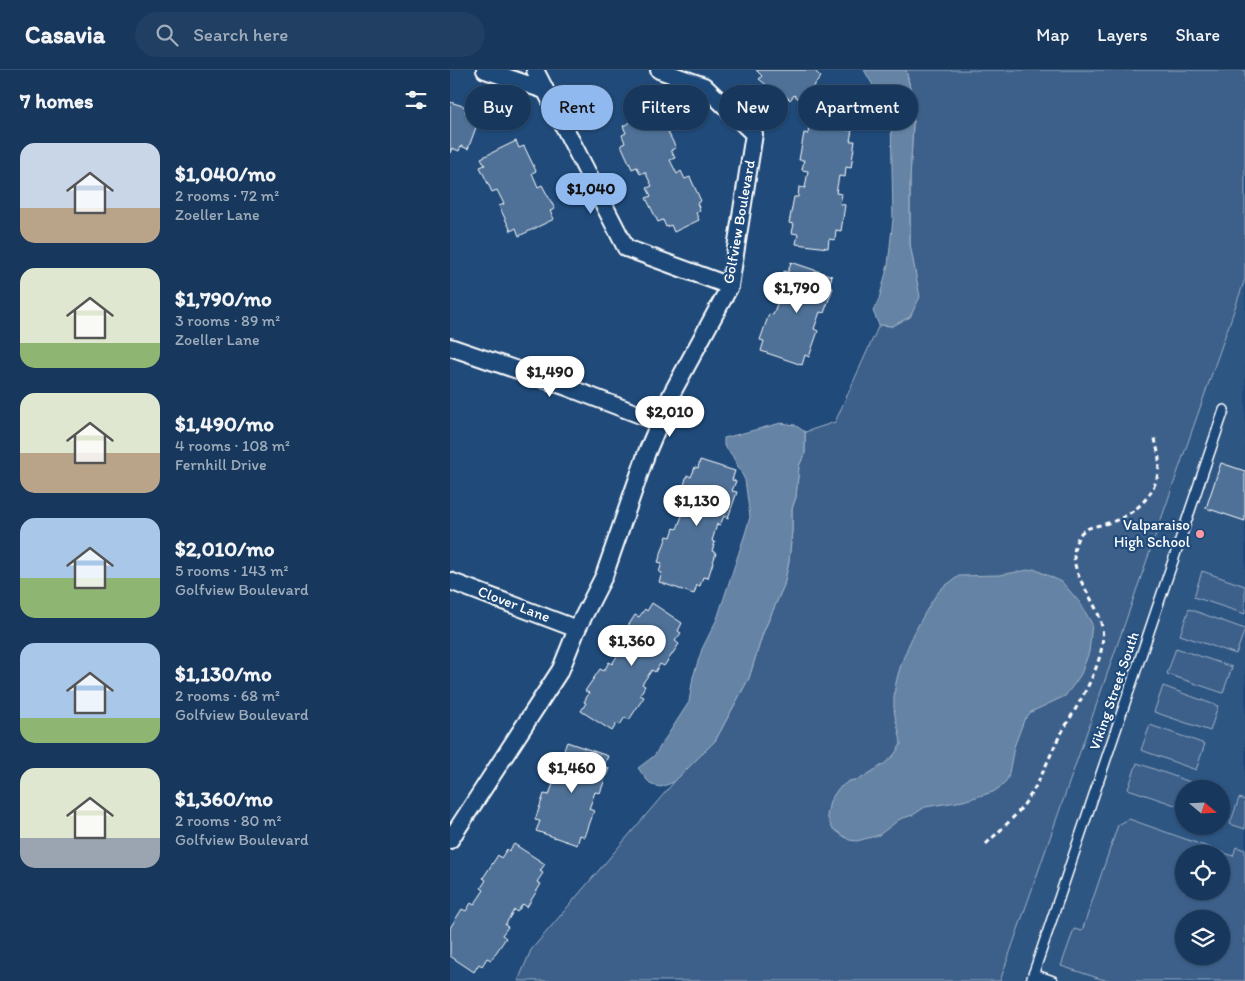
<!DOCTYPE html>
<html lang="en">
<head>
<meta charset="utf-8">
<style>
	:root { --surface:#17385c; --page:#203f62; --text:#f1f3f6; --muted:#9eacbb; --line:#365272; --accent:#90b9f0 }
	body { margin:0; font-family:Itim,sans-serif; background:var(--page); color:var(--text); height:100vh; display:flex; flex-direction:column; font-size:19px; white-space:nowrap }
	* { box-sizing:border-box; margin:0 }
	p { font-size:16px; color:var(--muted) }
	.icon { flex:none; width:28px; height:28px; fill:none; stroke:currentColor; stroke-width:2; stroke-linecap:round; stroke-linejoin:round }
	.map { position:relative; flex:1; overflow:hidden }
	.sheet { display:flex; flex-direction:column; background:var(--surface); width:450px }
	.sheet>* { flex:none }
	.hud { position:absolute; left:15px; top:15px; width:475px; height:45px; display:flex; gap:10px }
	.needle { width:32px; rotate:109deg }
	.tools { position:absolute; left:725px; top:710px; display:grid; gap:10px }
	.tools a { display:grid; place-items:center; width:55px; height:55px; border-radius:50%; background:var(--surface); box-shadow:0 1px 4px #0004,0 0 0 1px var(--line); font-size:25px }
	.price { position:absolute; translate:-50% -42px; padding:0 11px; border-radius:18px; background:#fff; color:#222; font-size:16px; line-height:32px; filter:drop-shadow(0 1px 2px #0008) }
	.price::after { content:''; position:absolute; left:50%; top:30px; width:15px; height:11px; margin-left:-8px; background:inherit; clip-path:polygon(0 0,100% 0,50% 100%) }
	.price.current { background:var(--accent); color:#111 }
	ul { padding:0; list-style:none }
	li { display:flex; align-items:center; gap:15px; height:125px; padding:0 20px }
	li span { display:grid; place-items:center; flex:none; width:140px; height:100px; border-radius:15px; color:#555 }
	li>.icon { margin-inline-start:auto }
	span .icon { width:60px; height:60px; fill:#fffc; stroke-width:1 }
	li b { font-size:21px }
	h2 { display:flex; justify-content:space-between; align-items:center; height:60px; padding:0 20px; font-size:21px }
	.tag { padding:0 18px; border-radius:22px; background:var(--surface); box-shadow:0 1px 4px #0004,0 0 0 1px var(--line); font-size:18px; line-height:45px }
	.tag.current { background:var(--accent); color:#111 }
	header { display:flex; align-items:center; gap:30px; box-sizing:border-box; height:70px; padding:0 25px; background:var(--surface); border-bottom:1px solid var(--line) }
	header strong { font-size:24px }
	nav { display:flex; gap:28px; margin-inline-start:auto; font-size:18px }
	.search { width:350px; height:45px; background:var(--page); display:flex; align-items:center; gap:12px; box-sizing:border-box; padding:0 18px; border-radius:28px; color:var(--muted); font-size:19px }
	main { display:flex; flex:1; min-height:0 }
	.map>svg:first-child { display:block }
</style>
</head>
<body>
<header>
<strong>Casavia</strong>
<div class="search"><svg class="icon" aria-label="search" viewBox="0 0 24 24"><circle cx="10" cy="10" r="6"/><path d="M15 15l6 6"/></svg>Search here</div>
<nav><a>Map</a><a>Layers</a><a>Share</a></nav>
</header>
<main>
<section class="sheet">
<h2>7 homes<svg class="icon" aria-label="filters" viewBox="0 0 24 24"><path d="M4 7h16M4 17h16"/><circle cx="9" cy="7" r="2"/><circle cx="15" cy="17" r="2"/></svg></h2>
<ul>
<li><span style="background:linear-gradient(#c9d6e8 65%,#b9a48a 0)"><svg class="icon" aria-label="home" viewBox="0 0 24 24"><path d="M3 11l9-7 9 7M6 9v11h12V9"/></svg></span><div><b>$1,040/mo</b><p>2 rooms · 72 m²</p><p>Zoeller Lane</p></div></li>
<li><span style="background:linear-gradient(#dfe7d0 75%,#8fb573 0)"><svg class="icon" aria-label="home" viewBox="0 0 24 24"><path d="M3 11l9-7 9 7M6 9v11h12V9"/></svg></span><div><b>$1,790/mo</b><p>3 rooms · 89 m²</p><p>Zoeller Lane</p></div></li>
<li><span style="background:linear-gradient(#dfe7d0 60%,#b9a48a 0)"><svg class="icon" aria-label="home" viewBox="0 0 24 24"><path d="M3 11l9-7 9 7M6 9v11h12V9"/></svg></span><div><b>$1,490/mo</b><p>4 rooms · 108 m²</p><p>Fernhill Drive</p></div></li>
<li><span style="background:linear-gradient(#a9c7e8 60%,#8fb573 0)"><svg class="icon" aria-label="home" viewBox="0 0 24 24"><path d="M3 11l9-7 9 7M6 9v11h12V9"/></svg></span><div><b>$2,010/mo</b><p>5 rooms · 143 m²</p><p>Golfview Boulevard</p></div></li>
<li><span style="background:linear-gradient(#a9c7e8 75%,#8fb573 0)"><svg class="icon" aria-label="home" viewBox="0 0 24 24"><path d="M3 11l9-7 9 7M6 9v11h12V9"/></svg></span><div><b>$1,130/mo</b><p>2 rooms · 68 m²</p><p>Golfview Boulevard</p></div></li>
<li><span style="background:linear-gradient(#dfe7d0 70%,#9aa5b1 0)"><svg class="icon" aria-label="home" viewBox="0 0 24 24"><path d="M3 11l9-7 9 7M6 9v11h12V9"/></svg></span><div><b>$1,360/mo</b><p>2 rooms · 80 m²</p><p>Golfview Boulevard</p></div></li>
</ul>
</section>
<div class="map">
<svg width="795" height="911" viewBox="0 0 795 911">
	<rect width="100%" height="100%" fill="#1f4a7a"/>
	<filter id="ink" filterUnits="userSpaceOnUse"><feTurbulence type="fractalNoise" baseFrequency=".02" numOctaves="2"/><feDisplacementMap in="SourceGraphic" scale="10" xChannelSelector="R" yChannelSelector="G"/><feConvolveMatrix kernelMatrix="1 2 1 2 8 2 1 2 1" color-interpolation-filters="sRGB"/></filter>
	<g filter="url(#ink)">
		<!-- built -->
		<path fill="#2e5683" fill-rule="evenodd" d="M795,209V911H550ZM734,719H771V756H734ZM734,784H771V821H734ZM734,849H771V886H734Z"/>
		<!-- green -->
		<g fill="#3c618b" stroke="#9eb0c5" fill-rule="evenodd">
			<path d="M456,0H795V209L550,911H68L81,880L224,712L265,671L299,608L313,563L334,515L339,491L342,461V439L346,427L349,396L355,383V362L385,352L429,255L442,256L460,247L469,227L460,174V109L464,35Z"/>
			<path d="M752,501L795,516V544L744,527Z"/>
			<path d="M739,539L795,559L786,584L730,565Z"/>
			<path d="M726,578L782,597L773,623L717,604Z"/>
			<path d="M713,616L768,636L760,661L704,642Z"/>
			<path d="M700,655L755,674L746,700L691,680Z"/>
			<path d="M687,693L743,713L741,719H734V738L678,719Z"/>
			<path d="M789,728L795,730V759L780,754Z"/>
			<path d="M679,749L783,786L786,777L795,780V911H665L651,909L611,896L624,859L632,861L668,755ZM734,784H771V821H734ZM734,849H771V886H734Z"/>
		</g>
		<!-- water -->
		<g fill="#6583a4" stroke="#a3b5c8">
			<path d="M414,0H456L464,35L460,109V174L470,227L460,247L442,256L429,255L423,241L429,229L438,195L443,149L441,46Z"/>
			<path d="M331,353L345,355L355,362V383L349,396L346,427L342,439V461L339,491L334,515L313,563L299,608L265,671L224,712L211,717L202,715L196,709L188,698L204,686L239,632L243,607L252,579L267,549L295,464L300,447L295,410L282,385L274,376V368Z"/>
			<path d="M584,499L612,512L630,533L642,554L639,582L631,604L625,613L615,626L581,642L574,650L564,677L558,708L552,716L543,722L513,731L475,737L463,745L450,749L429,765L407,771L399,770L382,758L377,746L380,731L388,719L399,711L410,709L434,694L444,685L451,674C450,661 444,648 444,636C442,601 468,553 486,525L492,518L509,506L550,505Z"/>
		</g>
		<!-- building -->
		<g fill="#507197" stroke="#fff">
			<path d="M306,0H366L365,1L371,7L351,31L344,25L340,30L333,23L330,26L309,9L312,6Z"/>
			<path d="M0,32L16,37L15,42L22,45L20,50L28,52L18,79L11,76L9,81L2,78L0,83Z"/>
			<path d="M198,43L201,51L206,49L209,56L214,54L226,78L221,80L225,88L220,90L227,104L231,101L235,109L240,107L251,131L247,133L250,140L246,143L249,150L224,162L221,155L216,157L213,150L208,152L196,128L201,126L197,118L202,116L195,102L190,104L187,97L182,99L171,75L175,73L172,65L176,63L173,56Z"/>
			<path d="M367,46L398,51L396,60H402L400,71H405L401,98L396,97L395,107L389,106L386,123L392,124L390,134L395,135L391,161L386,160L385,170L379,169L378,178L346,174L348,164L342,163L344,154L339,153L344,127H348L349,117L355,118L358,101L352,100L354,90H349L354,63L358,64L359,54L365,55Z"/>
			<path d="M66,71L69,78L74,76L86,101L82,103L88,117L92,115L105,139L100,141L104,149L69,166L66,158L61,161L49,136L54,134L47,120L42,122L30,97L35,95L31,88Z"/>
			<path d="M341,192L382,206L379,216L383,218L374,243L370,242L364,259L368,261L359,287L355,285L352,295L311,281L314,271L310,270L319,244L323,245L329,228L325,226L334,201L338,202Z"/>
			<path d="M250,390L285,401L282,410L286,411L282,421L287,422L278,448L274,446L270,455L267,454L262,471L265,472L262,481L266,483L258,508L253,507L250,516L247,515L244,524L209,512L212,503L209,502L212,493L208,492L217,466L221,467L224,458L227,459L233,443L230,442L233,432L229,431L237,405L241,407L245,397L248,398Z"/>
			<path d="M771,393L795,401V451L756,438Z"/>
			<path d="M202,533L232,553L228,561L231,563L225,571L229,574L214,596L210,594L205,602L202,600L192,614L195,616L190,625L194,627L179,650L175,647L170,655L167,653L162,661L131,641L136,633L134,632L139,623L135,621L150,599L154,601L159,592L162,594L171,580L169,578L174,570L171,567L185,545L189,547L195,539L197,541Z"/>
			<path d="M117,672L158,686L154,696L159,698L150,723L145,722L139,739L144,741L135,767L130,765L127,775L86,761L90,751L85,750L94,724L99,725L105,708L100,706L109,681L113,682Z"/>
			<path d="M64,774L95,794L90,801L93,803L87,812L91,814L77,837L73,834L67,842L64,840L55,855L58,857L52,865L56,868L41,890L37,888L32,896L29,894L24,902L0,886V858L12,839L16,841L21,833L24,835L34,820L31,818L36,810L33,808L48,785L51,788L57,779L59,781Z"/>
		</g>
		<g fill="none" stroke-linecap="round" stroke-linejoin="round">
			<defs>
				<g id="lane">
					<path d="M583,904L603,911"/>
					<path d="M581,911L774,340"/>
				</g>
				<g id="street">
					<path d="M35,0L94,20"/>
					<path d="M85,0L176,178L280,216"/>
					<path d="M0,277L114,316L209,352"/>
					<path d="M0,511L127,559"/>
					<path d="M0,770L111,599L127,559L154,506L197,382L222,323L280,216L304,64L254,16L209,0"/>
				</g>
			</defs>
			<!-- lane casing -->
			<use href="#lane" stroke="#fff" stroke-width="12"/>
			<!-- street casing -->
			<use href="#street" stroke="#fff" stroke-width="20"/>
			<!-- path -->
			<path stroke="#fff" stroke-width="3" stroke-dasharray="5 4" stroke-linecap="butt" d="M536,774C550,760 566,747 577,730C590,712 597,692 606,673C622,642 658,594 652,558C648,527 614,504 627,470C632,456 646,457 658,453C686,445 710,422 709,391C709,383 706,376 705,368"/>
			<!-- lane -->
			<use href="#lane" stroke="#1f4a7a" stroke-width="9"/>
			<!-- street -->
			<use href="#street" stroke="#1f4a7a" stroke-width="16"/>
		</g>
	</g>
	<!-- markers -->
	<circle fill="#ff9aa2" stroke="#1f4a7a" stroke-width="2" cx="750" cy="464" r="5"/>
	<g text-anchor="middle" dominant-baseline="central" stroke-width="4.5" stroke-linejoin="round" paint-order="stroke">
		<!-- street labels -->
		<g font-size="15" fill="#fff" stroke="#1f4a7a">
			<text transform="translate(289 152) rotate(-80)">Golfview Boulevard</text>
			<text transform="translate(64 534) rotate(21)">Clover Lane</text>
			<text transform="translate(664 621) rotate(-71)">Viking Street South</text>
		</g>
		<!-- poi labels -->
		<g font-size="15" fill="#fff" stroke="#1f4a7a" text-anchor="end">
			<text x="740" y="455">Valparaiso<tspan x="740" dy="17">High School</tspan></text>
		</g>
	</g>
</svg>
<div class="tools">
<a><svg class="needle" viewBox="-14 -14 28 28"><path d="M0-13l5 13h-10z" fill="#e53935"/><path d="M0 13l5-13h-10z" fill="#9eacbb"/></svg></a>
<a><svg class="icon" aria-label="locate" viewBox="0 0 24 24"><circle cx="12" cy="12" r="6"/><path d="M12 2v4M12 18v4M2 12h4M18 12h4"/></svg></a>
<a><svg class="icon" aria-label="layers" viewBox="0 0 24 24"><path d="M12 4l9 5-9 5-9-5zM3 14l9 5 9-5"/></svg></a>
</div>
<b class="price current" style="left:141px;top:145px">$1,040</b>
<b class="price" style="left:347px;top:244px">$1,790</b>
<b class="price" style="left:100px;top:328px">$1,490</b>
<b class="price" style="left:220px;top:368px">$2,010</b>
<b class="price" style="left:247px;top:457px">$1,130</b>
<b class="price" style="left:182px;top:597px">$1,360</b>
<b class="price" style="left:122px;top:724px">$1,460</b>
<div class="hud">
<a class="tag">Buy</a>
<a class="tag current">Rent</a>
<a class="tag">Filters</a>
<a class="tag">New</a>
<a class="tag">Apartment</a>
</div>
</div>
</main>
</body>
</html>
